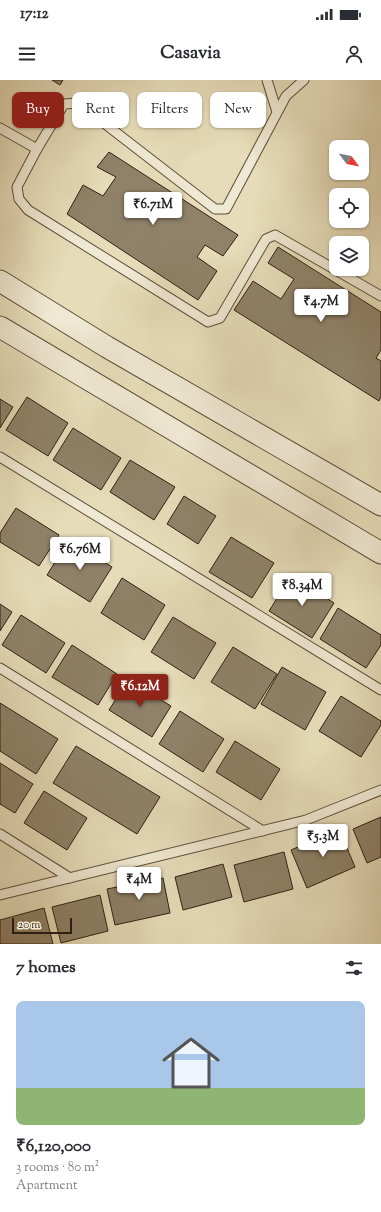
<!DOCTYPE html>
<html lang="en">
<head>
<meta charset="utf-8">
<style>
	:root { --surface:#fff; --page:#f2f2f3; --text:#2b2b33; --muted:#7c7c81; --line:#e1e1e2; --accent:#8f2418 }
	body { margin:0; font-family:"Sorts Mill Goudy",serif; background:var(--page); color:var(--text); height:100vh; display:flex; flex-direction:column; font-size:15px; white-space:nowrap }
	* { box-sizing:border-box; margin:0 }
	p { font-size:13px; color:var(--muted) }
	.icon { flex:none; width:22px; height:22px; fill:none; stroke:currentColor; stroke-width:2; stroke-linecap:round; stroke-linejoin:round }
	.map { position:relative; height:864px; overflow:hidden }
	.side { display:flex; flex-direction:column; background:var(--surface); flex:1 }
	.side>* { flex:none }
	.top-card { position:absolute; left:12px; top:12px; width:357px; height:36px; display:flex; gap:8px }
	.needle { width:26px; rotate:122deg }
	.tools { position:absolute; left:329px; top:60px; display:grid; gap:8px }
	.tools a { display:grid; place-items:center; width:40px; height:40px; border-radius:8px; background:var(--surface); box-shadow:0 1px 3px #0004; font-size:20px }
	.scale { position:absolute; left:12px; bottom:10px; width:60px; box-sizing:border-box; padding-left:4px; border:2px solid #302012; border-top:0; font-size:11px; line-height:14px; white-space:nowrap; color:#302012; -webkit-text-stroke:3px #efe8d2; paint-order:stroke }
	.price { position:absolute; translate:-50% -34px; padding:0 9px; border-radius:4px; background:#fff; color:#222; font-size:13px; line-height:26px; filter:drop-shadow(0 1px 2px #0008) }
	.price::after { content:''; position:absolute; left:50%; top:24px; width:12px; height:9px; margin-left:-6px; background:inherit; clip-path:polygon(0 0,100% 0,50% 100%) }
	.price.on { background:var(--accent); color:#fff }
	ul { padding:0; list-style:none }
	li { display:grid; align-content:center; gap:8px; height:212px; padding:0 16px }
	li+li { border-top:1px solid var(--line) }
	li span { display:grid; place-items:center; height:124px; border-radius:8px; color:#555 }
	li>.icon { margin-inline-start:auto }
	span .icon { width:72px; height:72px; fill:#fffc; stroke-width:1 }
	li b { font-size:17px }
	h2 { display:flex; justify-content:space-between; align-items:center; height:48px; padding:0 16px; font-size:17px }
	.pill { padding:0 14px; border-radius:8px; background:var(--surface); box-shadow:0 1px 3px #0004; font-size:14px; line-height:36px }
	.pill.on { background:var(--accent); color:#fff }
	.status { display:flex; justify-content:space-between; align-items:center; height:28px; padding:0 20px; background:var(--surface); direction:ltr }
	.status svg { height:11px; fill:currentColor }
	header { display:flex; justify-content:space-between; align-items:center; height:52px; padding:0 16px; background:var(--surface); font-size:18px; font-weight:700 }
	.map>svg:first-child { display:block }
</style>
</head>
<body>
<div class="status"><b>17:12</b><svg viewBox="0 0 49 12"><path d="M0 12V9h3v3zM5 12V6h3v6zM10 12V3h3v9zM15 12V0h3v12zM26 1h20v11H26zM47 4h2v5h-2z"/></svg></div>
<header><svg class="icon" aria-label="menu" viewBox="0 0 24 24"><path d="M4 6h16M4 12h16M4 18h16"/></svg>Casavia<svg class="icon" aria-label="person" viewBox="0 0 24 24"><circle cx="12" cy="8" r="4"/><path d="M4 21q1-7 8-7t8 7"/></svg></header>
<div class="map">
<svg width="381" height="864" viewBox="0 0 381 864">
	<rect width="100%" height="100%" fill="#e6dcb9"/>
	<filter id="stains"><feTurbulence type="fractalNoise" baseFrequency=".005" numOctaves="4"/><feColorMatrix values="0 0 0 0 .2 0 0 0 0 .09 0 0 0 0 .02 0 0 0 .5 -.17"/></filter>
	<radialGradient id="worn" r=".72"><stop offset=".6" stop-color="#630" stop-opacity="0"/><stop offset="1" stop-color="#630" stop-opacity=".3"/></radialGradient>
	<!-- building -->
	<g fill="#8f8269" stroke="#302012">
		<path d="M52,0H63L60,5Z"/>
		<path d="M109,72L238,155L223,176L205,165L197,177L217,191L198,220L67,134L83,105L103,116L116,97L97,87Z"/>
		<path d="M278,167L381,232V270L376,278L381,281V317L379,321L234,230L253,201L281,219L294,199L268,183Z"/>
		<path d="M27,317L68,343L48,376L6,350Z"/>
		<path d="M0,319L13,327L0,348Z"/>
		<path d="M73,348L121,378L101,410L53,380Z"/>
		<path d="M130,380L175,407L154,440L110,412Z"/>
		<path d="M184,416L216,436L198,464L167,444Z"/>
		<path d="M16,428L59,455L39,486L0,462V453Z"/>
		<path d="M231,457L274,483L252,518L209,492Z"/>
		<path d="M69,460L112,487L90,522L47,495Z"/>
		<path d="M291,496L334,523L312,558L269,531Z"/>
		<path d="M122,498L165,525L144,560L101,533Z"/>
		<path d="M0,524L12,532L0,551Z"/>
		<path d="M338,528L381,555V565L366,588L320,559Z"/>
		<path d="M21,535L65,563L46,593L2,565Z"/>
		<path d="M173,537L216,563L194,599L151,572Z"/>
		<path d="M72,565L117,594L98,625L52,597Z"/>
		<path d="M233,567L277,594L255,629L211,602Z"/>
		<path d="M282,587L326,612L305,650L261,624Z"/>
		<path d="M128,600L171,626L152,657L109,630Z"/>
		<path d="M341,616L381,641V645L361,677L319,651Z"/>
		<path d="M0,623L58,659L36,694L0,671Z"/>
		<path d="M180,631L224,659L203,692L159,664Z"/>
		<path d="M235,661L280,689L261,720L216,692Z"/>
		<path d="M76,666L160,717L137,754L53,703Z"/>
		<path d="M0,683L33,704L15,733L0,724Z"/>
		<path d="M44,711L87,738L67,770L24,743Z"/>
		<path d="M381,737V777L367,783L353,749Z"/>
		<path d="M339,749L355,787L307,808L291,770Z"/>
		<path d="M284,772L293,809L244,822L234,785Z"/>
		<path d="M223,784L232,817L183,830L175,797Z"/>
		<path d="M163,798L170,833L115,845L107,809Z"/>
		<path d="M100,815L108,851L61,863L52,827Z"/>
		<path d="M44,828L53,864H0V840Z"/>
	</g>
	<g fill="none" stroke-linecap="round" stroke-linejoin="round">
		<defs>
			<g id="service">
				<path d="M267,0L277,32"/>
				<path d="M0,48L37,69L64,24L78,23L215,129H226L286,16L304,0"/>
				<path d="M37,69L17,107L19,119L28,130L208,242L220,238L266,159L275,155L381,216"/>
				<path d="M0,377L381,610"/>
				<path d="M0,588L263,751"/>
				<path d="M0,754L70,798"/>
				<path d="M0,815L306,740L381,710"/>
			</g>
			<g id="tertiary">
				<path d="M0,201L107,267L381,425"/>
				<path d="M0,247L381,473"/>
			</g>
		</defs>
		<!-- service casing -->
		<use href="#service" stroke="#5e4f3c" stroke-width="11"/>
		<!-- tertiary casing -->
		<use href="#tertiary" stroke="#5e4f3c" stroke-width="23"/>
		<!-- service -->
		<use href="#service" stroke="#efe8d2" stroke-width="9"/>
		<!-- tertiary -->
		<use href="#tertiary" stroke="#efe8d2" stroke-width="21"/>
	</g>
	<rect width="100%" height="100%" filter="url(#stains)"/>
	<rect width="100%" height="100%" fill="url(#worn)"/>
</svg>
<div class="tools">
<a><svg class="needle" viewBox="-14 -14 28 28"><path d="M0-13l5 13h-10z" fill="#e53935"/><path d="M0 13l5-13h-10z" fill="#7c7c81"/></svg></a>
<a><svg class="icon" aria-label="locate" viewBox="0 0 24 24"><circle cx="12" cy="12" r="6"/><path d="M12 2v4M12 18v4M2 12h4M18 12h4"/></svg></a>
<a><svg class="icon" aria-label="layers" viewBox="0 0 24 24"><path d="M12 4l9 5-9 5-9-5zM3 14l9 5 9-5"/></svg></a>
</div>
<div class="scale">20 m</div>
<b class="price" style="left:153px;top:146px">₹6.71M</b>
<b class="price" style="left:321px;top:243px">₹4.7M</b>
<b class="price" style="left:80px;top:491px">₹6.76M</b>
<b class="price" style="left:302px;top:527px">₹8.34M</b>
<b class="price on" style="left:140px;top:628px">₹6.12M</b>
<b class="price" style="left:323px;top:778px">₹5.3M</b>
<b class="price" style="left:139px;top:821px">₹4M</b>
<div class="top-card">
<a class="pill on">Buy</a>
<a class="pill">Rent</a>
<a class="pill">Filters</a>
<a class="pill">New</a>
</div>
</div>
<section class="side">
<h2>7 homes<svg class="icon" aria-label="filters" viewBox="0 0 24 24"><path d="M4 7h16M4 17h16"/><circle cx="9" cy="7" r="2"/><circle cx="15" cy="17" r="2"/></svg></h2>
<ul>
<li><span style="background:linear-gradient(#a9c7e8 70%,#8fb573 0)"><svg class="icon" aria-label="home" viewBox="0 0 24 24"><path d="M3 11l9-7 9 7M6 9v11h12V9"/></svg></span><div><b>₹6,120,000</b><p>3 rooms · 80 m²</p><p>Apartment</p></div></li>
</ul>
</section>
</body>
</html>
